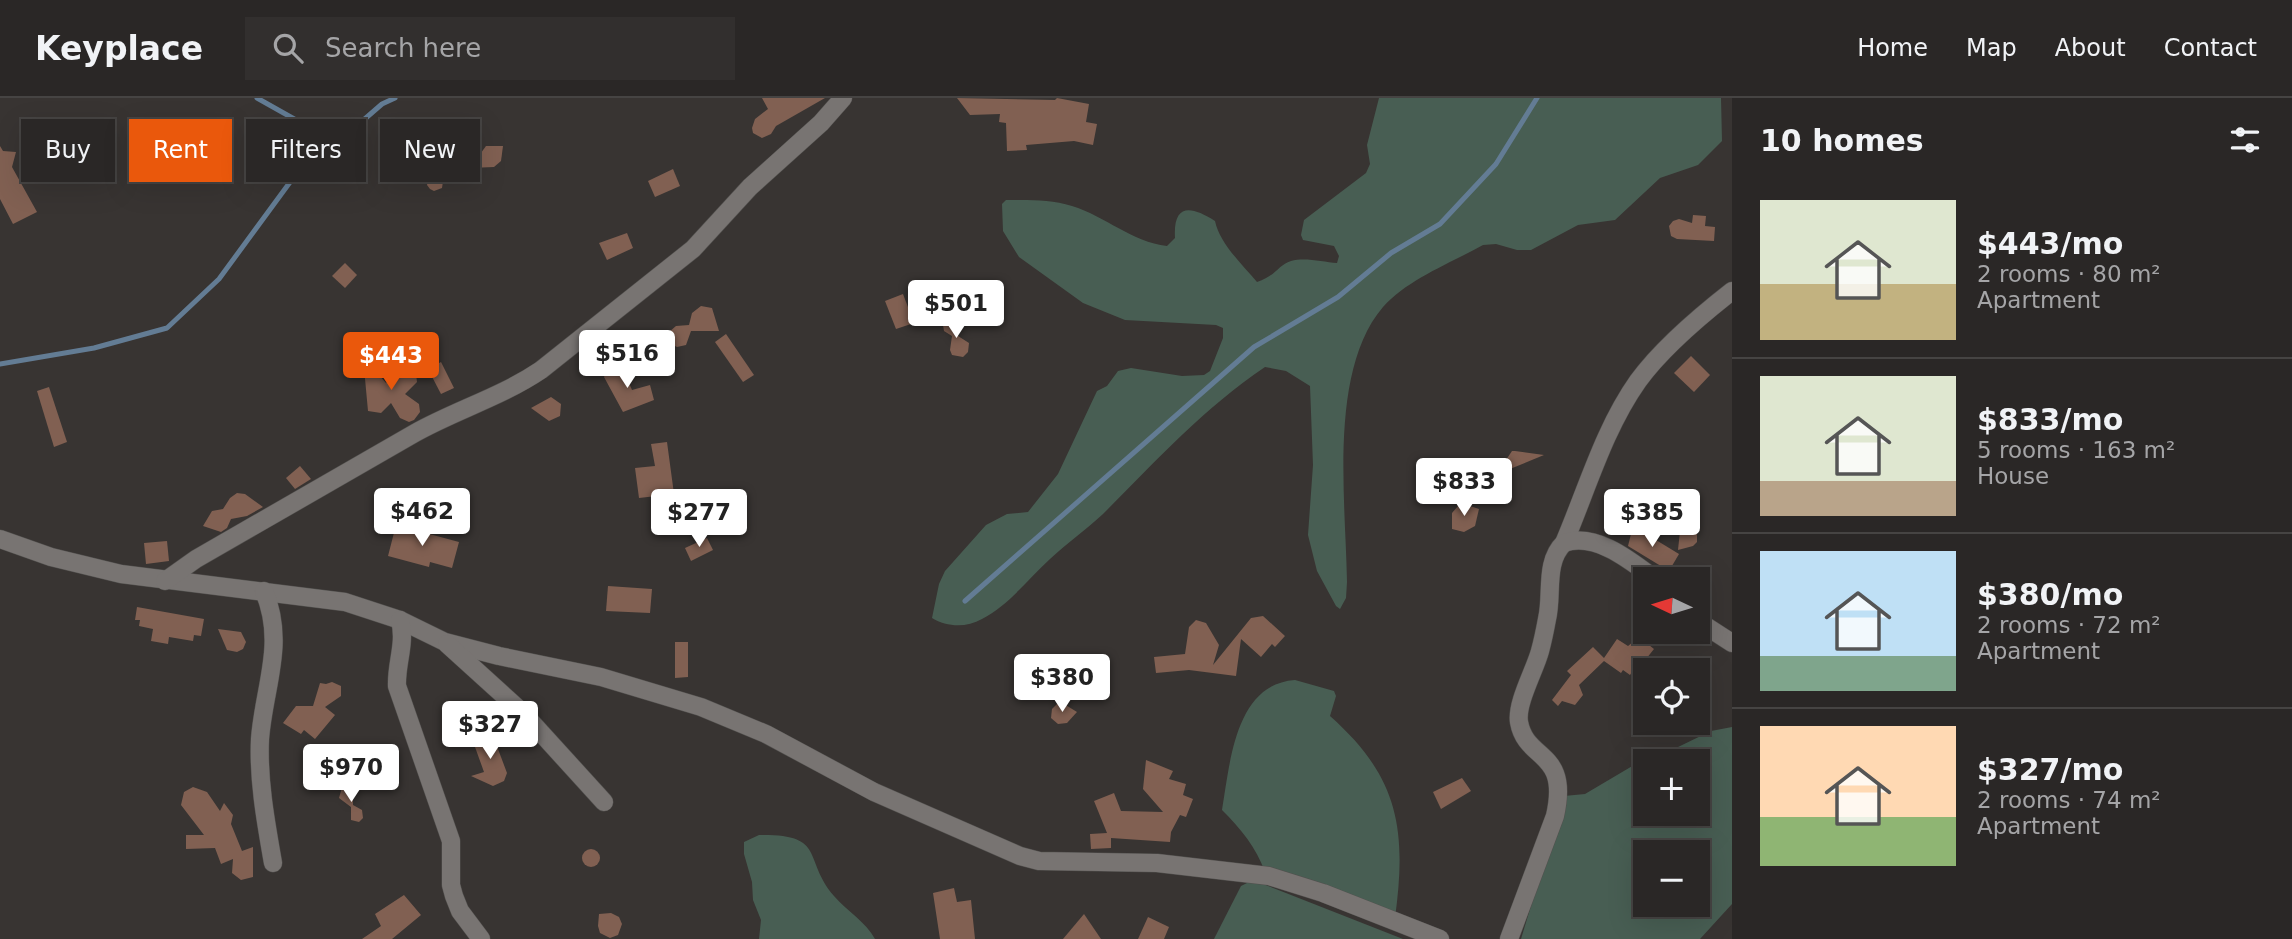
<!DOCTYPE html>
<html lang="en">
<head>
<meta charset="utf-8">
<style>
	:root { --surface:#2a2726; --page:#322f2e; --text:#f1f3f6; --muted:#a5a5a7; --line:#464443; --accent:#ea580c }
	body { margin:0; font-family:"DejaVu Sans",sans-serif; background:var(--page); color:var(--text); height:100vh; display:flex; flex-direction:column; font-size:26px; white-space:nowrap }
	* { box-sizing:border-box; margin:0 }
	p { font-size:23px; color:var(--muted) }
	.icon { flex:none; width:38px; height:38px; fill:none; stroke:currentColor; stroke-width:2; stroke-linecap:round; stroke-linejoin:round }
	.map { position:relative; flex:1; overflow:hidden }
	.panel { display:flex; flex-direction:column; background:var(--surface); width:560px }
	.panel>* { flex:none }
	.guide { position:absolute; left:21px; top:21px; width:665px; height:63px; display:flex; gap:14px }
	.needle { width:46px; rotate:274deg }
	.tools { position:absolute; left:1633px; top:469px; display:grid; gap:14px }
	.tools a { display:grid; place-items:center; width:77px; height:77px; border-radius:0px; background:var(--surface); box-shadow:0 7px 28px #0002,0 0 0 2px var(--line); font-size:35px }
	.price { position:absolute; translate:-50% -60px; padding:0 16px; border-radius:7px; background:#fff; color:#222; font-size:23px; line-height:46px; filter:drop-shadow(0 2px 4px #0008) }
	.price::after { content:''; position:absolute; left:50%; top:42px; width:21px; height:16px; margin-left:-10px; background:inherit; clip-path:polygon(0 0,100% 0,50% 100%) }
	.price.on { background:var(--accent); color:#fff }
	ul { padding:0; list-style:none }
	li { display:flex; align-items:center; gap:21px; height:175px; padding:0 28px }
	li+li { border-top:2px solid var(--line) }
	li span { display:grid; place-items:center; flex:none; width:196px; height:140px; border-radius:0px; color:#555 }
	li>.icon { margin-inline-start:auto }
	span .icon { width:84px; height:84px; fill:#fffc; stroke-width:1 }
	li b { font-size:30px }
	h2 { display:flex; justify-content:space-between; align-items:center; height:84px; padding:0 28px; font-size:30px }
	.tag { padding:0 24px; border-radius:0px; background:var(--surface); box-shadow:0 7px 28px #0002,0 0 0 2px var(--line); font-size:24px; line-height:63px }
	.tag.on { background:var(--accent); color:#fff }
	header { display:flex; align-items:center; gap:42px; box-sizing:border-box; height:98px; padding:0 35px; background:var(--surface); border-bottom:2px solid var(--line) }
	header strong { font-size:33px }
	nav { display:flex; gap:38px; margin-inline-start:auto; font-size:24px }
	.search { width:490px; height:63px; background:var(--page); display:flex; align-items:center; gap:18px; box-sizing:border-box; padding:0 24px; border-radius:0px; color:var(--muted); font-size:26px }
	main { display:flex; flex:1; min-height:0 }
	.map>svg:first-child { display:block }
</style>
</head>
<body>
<header>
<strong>Keyplace</strong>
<div class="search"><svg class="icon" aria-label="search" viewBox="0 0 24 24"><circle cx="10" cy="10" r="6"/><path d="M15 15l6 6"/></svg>Search here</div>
<nav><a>Home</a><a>Map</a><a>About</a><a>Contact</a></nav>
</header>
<main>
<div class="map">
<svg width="1732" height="841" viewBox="0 0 1732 841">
	<rect width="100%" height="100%" fill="#383432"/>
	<!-- green -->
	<g fill="#485e53" fill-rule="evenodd">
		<path d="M1379,0H1721L1722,43L1698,67L1660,80L1615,122L1578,127L1531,152H1517L1496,146L1483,147C1451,165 1408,181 1383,209C1328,273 1346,405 1347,484L1346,500L1340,511L1336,508L1317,473L1308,437L1313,367L1310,288L1286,273L1265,269C1203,311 1155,364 1103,416C1086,432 1067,445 1050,461C1028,481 1009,507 982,521C966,530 947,529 932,520L939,486L945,473L986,427L1007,416L1028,414L1058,376L1097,293L1107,288L1118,273L1131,270L1182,278L1204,277L1210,273L1223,240V230L1216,227L1125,222L1083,205L1019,159L1003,133L1002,106L1006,102C1028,102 1050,101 1072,108C1105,118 1132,144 1167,148L1175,140C1173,106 1190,107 1215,123C1220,146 1242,166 1257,184C1276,178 1278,167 1291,163C1305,159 1323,164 1337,165L1339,158L1334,148L1303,142L1301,137L1304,122L1366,75L1370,66L1367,47Z"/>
		<path d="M1295,582L1334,593L1336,598L1330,618C1399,679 1407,732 1395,820L1265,774C1256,749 1241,731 1222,712C1230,665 1235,586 1295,582Z"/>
		<path d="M1732,629V806L1700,841H1521L1564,698L1585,696L1656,654L1676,650L1711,633ZM1645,663H1698V716H1645ZM1645,754H1698V807H1645Z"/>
		<path d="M759,737C827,736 802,760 834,798C847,813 866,824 875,841H759L761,822L753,802L752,784L744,756V744Z"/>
		<path d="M1253,782L1403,841H1214L1241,788Z"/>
	</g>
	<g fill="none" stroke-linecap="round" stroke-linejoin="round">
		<!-- stream -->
		<g stroke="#637c94" stroke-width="5">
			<path d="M257,0L337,45"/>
			<path d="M0,266L94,250L167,230L219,181L296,76L337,45L382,6L395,0"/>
			<path d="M965,503L1254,249L1338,199L1391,155L1440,126L1496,66L1537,0"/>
		</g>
	</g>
	<!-- building -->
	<g fill="#816052">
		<path d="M762,0H825L776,28L771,36L762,40L753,35L752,30L755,21L768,11Z"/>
		<path d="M957,0L1055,2L1057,0L1089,6L1086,24L1097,26L1093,47L1074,43L1026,47L1027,52L1007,53L1006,25L999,24L1000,16L970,17Z"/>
		<path d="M0,48L3,53L16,54L12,69L37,114L13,126L0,101Z"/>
		<path d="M486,48H503L501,63L494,69L470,70Z"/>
		<path d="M445,69L442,90L434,93L430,91L427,87L429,78Z"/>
		<path d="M673,71L680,88L655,99L648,83Z"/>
		<path d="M1693,117L1706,118L1705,128L1715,129L1714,143L1677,141L1671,138L1669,128L1673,123L1679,121L1692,125Z"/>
		<path d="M627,135L633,150L607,162L599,145Z"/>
		<path d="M345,165L357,177L345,190L332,178Z"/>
		<path d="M903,196L914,225L896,231L885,203Z"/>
		<path d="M701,208L712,210L719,233H691L686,247L677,249L673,247L669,243V234L676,228L689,227L692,215Z"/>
		<path d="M951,221L957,225L958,238L969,245L968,254L963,259L952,257L950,252L952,238L944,233L943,227Z"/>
		<path d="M726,236L754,277L743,284L715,244Z"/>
		<path d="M1691,258L1710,277L1694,294L1674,275Z"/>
		<path d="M363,259L386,285L405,266L416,276L417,284L405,296L419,306L420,314L414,322L409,324L400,320L391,305L381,315L368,313Z"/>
		<path d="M441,264L454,290L441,296L428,271Z"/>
		<path d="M610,267L623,271L632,292L650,287L654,302L623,314L604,279Z"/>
		<path d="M49,289L67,344L54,349L37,293Z"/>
		<path d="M551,299L561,306L560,318L549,323L531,310Z"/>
		<path d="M667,344L674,396L639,400L635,370L655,368L651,346Z"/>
		<path d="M1512,353H1515L1544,357L1510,371L1506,362Z"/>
		<path d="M300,368L311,381L295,391L286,380Z"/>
		<path d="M237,395L245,396L263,409L247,418L231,421L227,430L221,434L203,428L212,413L223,411L230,400Z"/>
		<path d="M697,397L711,411L704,424L695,413Z"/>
		<path d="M1467,407L1479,411L1475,428L1464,434L1452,431V415L1458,408Z"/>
		<path d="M396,427L459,444L452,470L430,464L429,469L388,458Z"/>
		<path d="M1633,428L1679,456L1669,473L1628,448Z"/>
		<path d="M1689,429L1697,434V444L1693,448L1678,452L1680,433Z"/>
		<path d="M707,440L713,452L691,463L685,450Z"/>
		<path d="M167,443L169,463L146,466L144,445Z"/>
		<path d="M608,488L652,491L650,515L606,513Z"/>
		<path d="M137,509L204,521L201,538L194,537L193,543L169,539L168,546L151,543L153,531L139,528L140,522H135Z"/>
		<path d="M1263,518L1285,538L1275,549L1272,546L1261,559L1241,541L1236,578L1189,572L1156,575L1154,559L1185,556L1189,529L1196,522L1206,525L1219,547L1213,567L1251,520Z"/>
		<path d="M218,531L241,534L246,544L243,551L237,554L227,552Z"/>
		<path d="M1639,539L1654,551L1646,561L1649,563L1639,579L1632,574L1630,577L1623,572L1621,575L1604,563L1579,587L1583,597L1575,607L1562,603L1558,608L1552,602L1571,577L1567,573L1593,549L1604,560L1617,541L1628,548Z"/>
		<path d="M675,544H688V579L675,580Z"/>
		<path d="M332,584L341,588V598L325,609L335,617L315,641L304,632L301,636L283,625L296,608H313L320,585L326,586Z"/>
		<path d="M1057,606H1064L1077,614L1067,625L1058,626L1051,620L1052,611Z"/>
		<path d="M492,635L507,675L504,683L493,688L471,678L484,674L475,649L478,647L476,641Z"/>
		<path d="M332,657L350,660L347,679L328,675Z"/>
		<path d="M1146,662L1173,673L1169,681L1186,686L1183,697L1193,701L1186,719L1180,717L1171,734L1170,744L1111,740V750L1091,751L1090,736L1107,735L1094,703L1114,695L1121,713L1163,714L1143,691Z"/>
		<path d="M1462,680L1471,693L1441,711L1433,694Z"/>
		<path d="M343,686L353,694V707L362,712L363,720L359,724L351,722V709L339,700Z"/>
		<path d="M193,689L207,694L220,713L224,705L233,717L231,726L242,753L253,749V779L241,782L232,775L233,761L221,766L215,750L186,751V737H204L181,707L184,694Z"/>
		<circle cx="591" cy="760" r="9"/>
		<path d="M954,790L957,804L971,802L975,841H940L933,795Z"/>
		<path d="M404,797L421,817L392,841H362L381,828L375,816Z"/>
		<path d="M599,816L611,815L619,819L622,826L618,837L610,840L600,835L598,828Z"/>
		<path d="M1084,816L1101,841H1063Z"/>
		<path d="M1148,819L1169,829L1164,841H1138Z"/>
	</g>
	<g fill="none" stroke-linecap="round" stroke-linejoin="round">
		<defs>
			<g id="minor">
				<path d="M0,441L51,459L121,476L345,504L400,522L445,544L499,558L601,579L701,609L766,636L874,694L1020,758L1039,763L1157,765L1269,778L1323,795L1440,841"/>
				<path d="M1564,445C1587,391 1604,331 1638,283C1662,250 1700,218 1732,193"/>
				<path d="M165,483L196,461L415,335C456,312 501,299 541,272L693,151L750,89L821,25L843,0"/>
				<path d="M264,493C286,546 264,588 260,641C258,682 266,725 273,765"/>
				<path d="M400,522C406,546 396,565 397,588L451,743V787L454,798L460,813L481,841"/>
				<path d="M1698,523L1732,545"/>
				<path d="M447,546L523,615L604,704"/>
				<path d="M1509,841L1555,718C1570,651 1526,664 1519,624C1516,605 1535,572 1540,553C1543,542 1545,532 1547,521C1553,497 1544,464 1564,445C1596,434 1631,463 1655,481"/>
			</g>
		</defs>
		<!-- minor casing -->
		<use href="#minor" stroke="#52504e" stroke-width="19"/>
		<!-- minor -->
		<use href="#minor" stroke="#787472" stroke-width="18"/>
	</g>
</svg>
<div class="tools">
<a><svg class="needle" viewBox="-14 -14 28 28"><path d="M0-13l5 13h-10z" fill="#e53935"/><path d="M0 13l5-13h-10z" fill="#a5a5a7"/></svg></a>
<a><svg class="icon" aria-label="locate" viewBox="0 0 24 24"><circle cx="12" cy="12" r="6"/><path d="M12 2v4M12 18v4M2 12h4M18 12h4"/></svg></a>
<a>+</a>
<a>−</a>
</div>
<b class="price" style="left:956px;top:242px">$501</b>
<b class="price" style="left:627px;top:292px">$516</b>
<b class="price on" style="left:391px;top:294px">$443</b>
<b class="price" style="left:1464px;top:420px">$833</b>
<b class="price" style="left:422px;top:450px">$462</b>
<b class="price" style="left:699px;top:451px">$277</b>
<b class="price" style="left:1652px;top:451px">$385</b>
<b class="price" style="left:1062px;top:616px">$380</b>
<b class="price" style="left:490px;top:663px">$327</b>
<b class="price" style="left:351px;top:706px">$970</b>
<div class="guide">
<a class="tag">Buy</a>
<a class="tag on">Rent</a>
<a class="tag">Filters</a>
<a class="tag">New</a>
</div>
</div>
<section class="panel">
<h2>10 homes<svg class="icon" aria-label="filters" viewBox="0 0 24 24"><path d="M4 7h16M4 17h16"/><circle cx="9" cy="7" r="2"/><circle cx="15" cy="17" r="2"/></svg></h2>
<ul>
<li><span style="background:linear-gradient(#dfe7d0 60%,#c2b280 0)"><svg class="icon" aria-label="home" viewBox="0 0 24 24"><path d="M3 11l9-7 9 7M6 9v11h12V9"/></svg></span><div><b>$443/mo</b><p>2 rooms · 80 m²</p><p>Apartment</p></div></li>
<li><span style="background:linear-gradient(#dfe7d0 75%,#b9a48a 0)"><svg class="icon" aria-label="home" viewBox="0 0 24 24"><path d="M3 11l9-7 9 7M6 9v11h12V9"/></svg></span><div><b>$833/mo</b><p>5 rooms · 163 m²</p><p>House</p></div></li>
<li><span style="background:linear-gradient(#bfe0f5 75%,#7fa58c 0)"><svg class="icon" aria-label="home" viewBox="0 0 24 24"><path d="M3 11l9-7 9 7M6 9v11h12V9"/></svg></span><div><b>$380/mo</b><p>2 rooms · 72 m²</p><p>Apartment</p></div></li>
<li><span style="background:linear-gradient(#ffd9b3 65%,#8fb573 0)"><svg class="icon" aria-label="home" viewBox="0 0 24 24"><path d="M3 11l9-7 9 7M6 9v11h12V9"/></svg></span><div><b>$327/mo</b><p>2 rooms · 74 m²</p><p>Apartment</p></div></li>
</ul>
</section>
</main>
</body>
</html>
